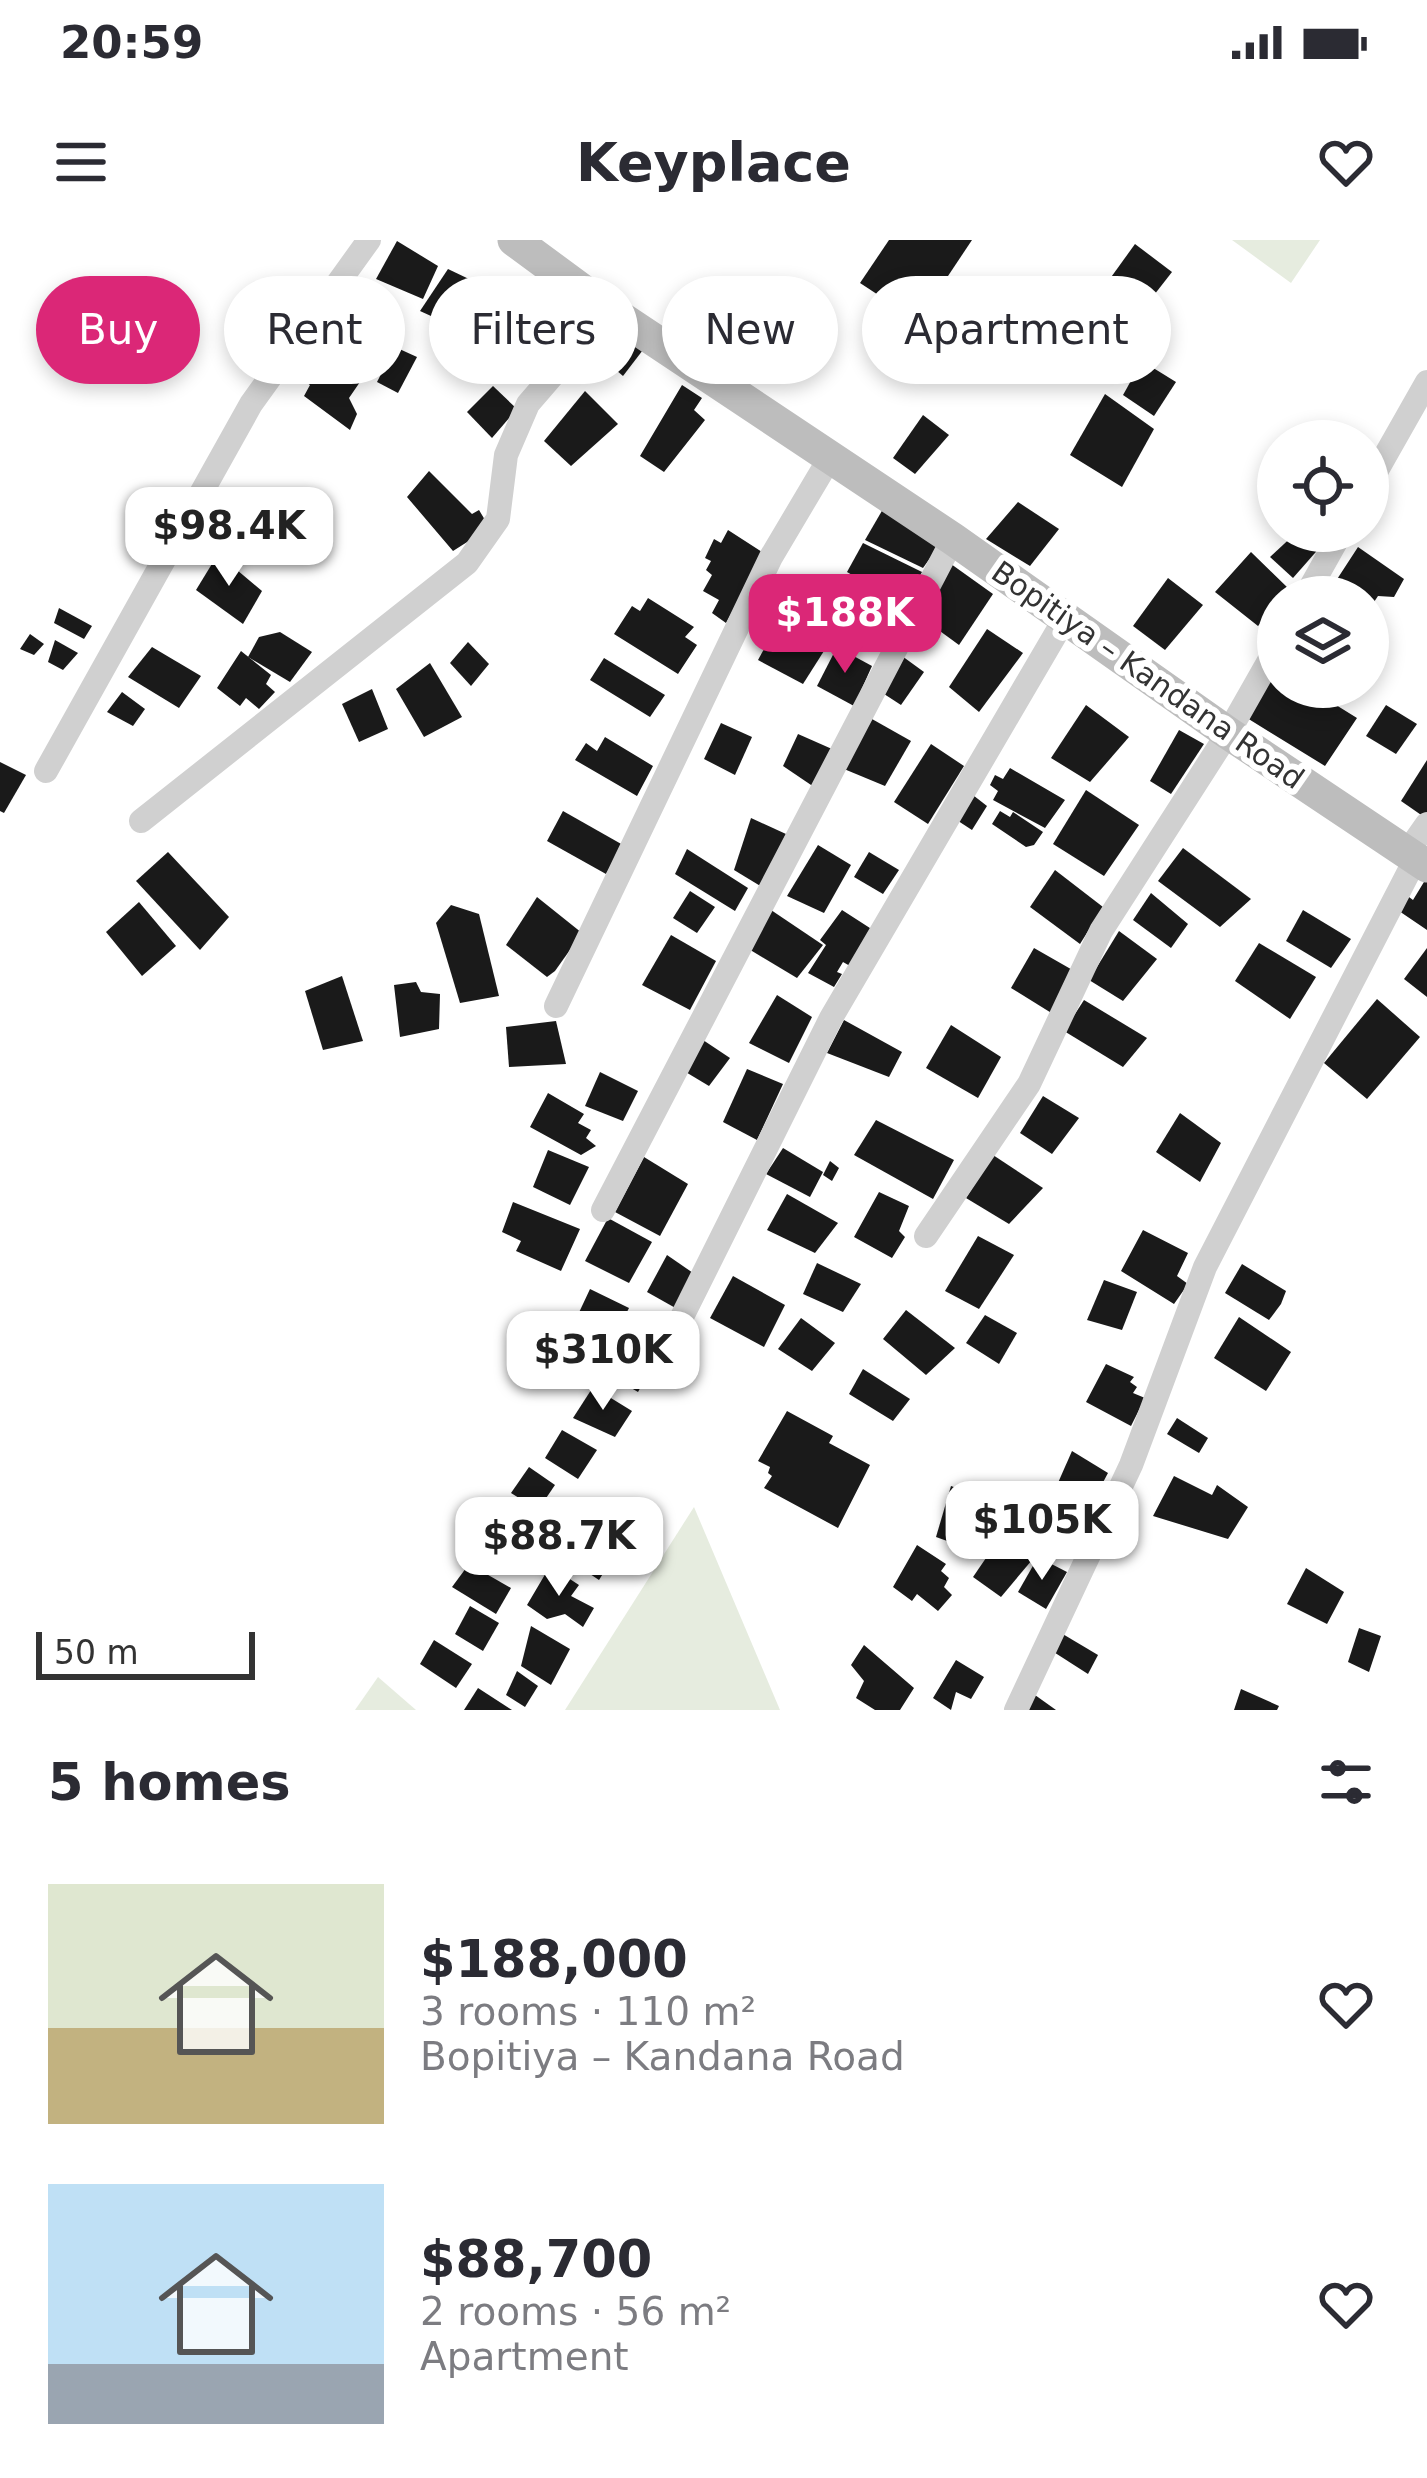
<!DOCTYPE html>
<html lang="en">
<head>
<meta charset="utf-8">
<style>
	:root { --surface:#fff; --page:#f2f2f3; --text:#2b2b33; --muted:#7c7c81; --accent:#db2777 }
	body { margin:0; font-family:"DejaVu Sans",sans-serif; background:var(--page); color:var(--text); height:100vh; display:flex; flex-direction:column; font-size:45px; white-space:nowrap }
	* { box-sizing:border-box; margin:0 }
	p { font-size:39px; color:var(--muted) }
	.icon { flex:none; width:66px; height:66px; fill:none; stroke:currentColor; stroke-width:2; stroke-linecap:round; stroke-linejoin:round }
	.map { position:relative; height:1470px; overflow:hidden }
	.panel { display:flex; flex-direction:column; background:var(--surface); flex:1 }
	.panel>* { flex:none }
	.guide { position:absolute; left:36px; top:36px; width:1356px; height:108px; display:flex; gap:24px }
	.tools { position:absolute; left:1257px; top:180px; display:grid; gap:24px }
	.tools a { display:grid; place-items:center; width:132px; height:132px; border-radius:50%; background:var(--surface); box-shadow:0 6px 18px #0003; font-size:60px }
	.scale { position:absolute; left:36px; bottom:30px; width:219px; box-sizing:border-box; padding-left:12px; border:6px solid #333; border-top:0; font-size:33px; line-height:42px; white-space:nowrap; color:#333; -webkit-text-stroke:9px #fff; paint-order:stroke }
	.price { position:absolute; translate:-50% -102px; padding:0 27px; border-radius:24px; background:#fff; color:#222; font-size:39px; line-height:78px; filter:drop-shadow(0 3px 6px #0008) }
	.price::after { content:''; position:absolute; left:50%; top:72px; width:36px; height:27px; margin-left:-18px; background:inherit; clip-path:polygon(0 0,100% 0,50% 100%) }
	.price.active { background:var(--accent); color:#fff }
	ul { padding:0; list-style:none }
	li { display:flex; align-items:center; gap:36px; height:300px; padding:0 48px }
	li span { display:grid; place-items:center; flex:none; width:336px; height:240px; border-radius:0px; color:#555 }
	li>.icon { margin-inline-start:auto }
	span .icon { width:144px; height:144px; fill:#fffc; stroke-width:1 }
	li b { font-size:51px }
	h2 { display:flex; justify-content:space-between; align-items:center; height:144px; padding:0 48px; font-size:51px }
	.chip { padding:0 42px; border-radius:54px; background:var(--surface); box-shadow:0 6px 18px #0003; font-size:42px; line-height:108px }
	.chip.active { background:var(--accent); color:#fff }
	.status { display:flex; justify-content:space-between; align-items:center; height:84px; padding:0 60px; background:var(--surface); direction:ltr }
	.status svg { height:33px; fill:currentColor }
	header { display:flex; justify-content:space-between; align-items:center; height:156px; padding:0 48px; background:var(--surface); font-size:54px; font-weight:700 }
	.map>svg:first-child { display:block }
</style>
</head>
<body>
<div class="status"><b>20:59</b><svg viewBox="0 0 49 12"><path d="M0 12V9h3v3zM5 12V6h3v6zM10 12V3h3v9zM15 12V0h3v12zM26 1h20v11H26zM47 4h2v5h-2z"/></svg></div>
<header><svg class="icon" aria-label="menu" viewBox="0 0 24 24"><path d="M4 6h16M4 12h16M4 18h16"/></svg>Keyplace<svg class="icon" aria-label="heart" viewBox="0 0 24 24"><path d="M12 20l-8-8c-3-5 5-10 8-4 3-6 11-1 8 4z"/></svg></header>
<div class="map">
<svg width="1427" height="1470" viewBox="0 0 1427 1470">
	<rect width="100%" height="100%" fill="#fff"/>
	<!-- green -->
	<g fill="#e6ecdf">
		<path d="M1232,0H1320L1291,43Z"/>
		<path d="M694,1267L780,1470H565Z"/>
		<path d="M378,1437L416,1470H355Z"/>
	</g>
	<!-- building -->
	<g fill="#1a1a1a">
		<path d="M889,0H972L918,81L860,43Z"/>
		<path d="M397,1L438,26L423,59L376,39Z"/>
		<path d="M1135,4L1172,32L1140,73L1104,47Z"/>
		<path d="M448,29L494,51L464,91L420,71Z"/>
		<path d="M1064,55L1116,95L1103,115L1048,76Z"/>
		<path d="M521,84L542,94L521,125L499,117Z"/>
		<path d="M616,84L646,106L623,136L595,112Z"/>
		<path d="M341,90L365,106L359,114L373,123L349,158L357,174L350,190L304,156L310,145L294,133L314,101L325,109Z"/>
		<path d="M395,107L417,117L398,153L377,142Z"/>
		<path d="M1142,121L1176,142L1154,176L1123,155Z"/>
		<path d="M682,145L702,158L694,170L705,180L664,232L640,216Z"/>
		<path d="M493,146L517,169L492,198L467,172Z"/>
		<path d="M585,151L618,184L571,226L544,201Z"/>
		<path d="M1105,154L1154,189L1122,247L1070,215Z"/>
		<path d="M923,175L949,195L915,234L893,218Z"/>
		<path d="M429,231L472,274L479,270L485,280L475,297L453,311L407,257Z"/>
		<path d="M1018,262L1059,289L1030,326L986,299Z"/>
		<path d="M883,269L940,304L923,328L865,300Z"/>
		<path d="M234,270L274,301L260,321L215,296Z"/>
		<path d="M728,290L765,314L726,383L712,373L719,360L703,351L712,335L706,330L711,321L705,318L714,299L721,303Z"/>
		<path d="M1298,291H1310L1322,305L1293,338L1270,317Z"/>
		<path d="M863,303L922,332L904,365L847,332Z"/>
		<path d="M1358,307L1404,339L1394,357L1378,356L1368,371V357H1340L1330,350Z"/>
		<path d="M1251,312L1289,349L1283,357H1278V363L1258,386L1215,352Z"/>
		<path d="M218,314L262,351L243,384L196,350Z"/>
		<path d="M951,324L993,354L959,405L918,375Z"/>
		<path d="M1168,338L1203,365L1165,410L1133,386Z"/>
		<path d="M648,358L694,387L685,397L697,405L678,434L614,394L632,366L640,371Z"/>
		<path d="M789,363L836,392L803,444L758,420Z"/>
		<path d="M59,368L92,386L84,399L54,383Z"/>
		<path d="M987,389L1023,413L979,472L949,447Z"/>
		<path d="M280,392L312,412L290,442L248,417L259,397Z"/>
		<path d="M30,394L44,404L34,415L20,409Z"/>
		<path d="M55,400L78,413L63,430L48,422Z"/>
		<path d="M468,402L489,424L471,446L450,423Z"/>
		<path d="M152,407L201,436L179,468L128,437Z"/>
		<path d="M837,407L872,426L854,466L817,446Z"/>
		<path d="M241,411L271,435L266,444L275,452L259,469L246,458L240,466L217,448Z"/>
		<path d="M902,416L924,432L901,465L881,452Z"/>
		<path d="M604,418L665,455L650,477L590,440Z"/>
		<path d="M430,423L462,477L424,497L396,449Z"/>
		<path d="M1278,425V447H1307L1357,478L1325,526L1247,478Z"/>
		<path d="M372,449L388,489L359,502L342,464Z"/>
		<path d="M122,452L145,469L133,486L107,472Z"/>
		<path d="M1086,465L1129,497L1090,542L1051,518Z"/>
		<path d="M1386,465L1417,484L1396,514L1366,496Z"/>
		<path d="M872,479L911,501L885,546L844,529Z"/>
		<path d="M721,483L752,497L735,535L704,519Z"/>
		<path d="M1179,490L1204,504L1171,554L1150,541Z"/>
		<path d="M798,494L832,509L814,547L783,526Z"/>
		<path d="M605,497L653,526L637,556L575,520L586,503L597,511Z"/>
		<path d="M931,504L964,526L928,584L894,562Z"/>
		<path d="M1427,520V579L1401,561Z"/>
		<path d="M0,522L26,535L4,573L0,571Z"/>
		<path d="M1010,528L1065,560L1045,588L993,560L998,551L990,545L995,535L1003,539Z"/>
		<path d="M1086,550L1139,585L1104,636L1053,604Z"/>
		<path d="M969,552L987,566L972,590L952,577Z"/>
		<path d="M563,571L623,605L606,634L547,601Z"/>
		<path d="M1000,571L1010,577L1013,572L1043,592L1034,605L1026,607L992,584Z"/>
		<path d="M751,578L786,594L762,647L734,630Z"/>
		<path d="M818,605L851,625L824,673L787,656Z"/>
		<path d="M1183,608L1251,659L1220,687L1158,641Z"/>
		<path d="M687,609L748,648L735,671L675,634Z"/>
		<path d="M168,612L229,677L200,710L136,641Z"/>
		<path d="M869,612L899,630L883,654L854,637Z"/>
		<path d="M1055,630L1103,667L1080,704L1030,667Z"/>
		<path d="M1427,637V690L1399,671L1409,657L1413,660Z"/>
		<path d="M690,651L715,667L697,693L673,678Z"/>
		<path d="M1151,653L1188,684L1171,708L1133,680Z"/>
		<path d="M537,657L582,693L555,731L547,737L506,705Z"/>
		<path d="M139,662L176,706L142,736L106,692Z"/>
		<path d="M451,665L479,674L499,756L460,763L436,683Z"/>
		<path d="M771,670L823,705L797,738L747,708Z"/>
		<path d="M842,670L873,690L850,726L843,722L837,732L842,734L834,747L808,733L826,705L820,700Z"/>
		<path d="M1303,670L1351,699L1331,728L1286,701Z"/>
		<path d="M1119,691L1157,719L1123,761L1089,740Z"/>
		<path d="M671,695L716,721L690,770L642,745Z"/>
		<path d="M1259,703L1316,737L1290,779L1235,741Z"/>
		<path d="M1034,708L1076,732L1053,774L1011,748Z"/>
		<path d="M1427,708V757L1404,739Z"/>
		<path d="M342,736L363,801L323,810L305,751Z"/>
		<path d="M416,742L421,752L440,754L439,789L400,797L394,745Z"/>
		<path d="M777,755L812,777L789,823L749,803Z"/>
		<path d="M1377,759L1420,797L1367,859L1324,823Z"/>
		<path d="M1084,760L1147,798L1123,827L1064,791Z"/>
		<path d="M844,780L902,812L889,837L827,813Z"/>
		<path d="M556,781L566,824L509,827L506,787Z"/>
		<path d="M951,785L1001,817L978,858L926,828Z"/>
		<path d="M703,800L730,818L709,846L684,831Z"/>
		<path d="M747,829L783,844L757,900L723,882Z"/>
		<path d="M600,832L638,851L623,881L585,866Z"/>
		<path d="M548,853L584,874L578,883L591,890L586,898L596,906L581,915L530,887Z"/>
		<path d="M1043,856L1079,878L1052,914L1020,893Z"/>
		<path d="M1180,873L1221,903L1200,942L1156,912Z"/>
		<path d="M876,880L954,920L933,959L854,915Z"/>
		<path d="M783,908L823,932L810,957L766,934Z"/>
		<path d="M548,910L589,927L570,965L533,947Z"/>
		<path d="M993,915L1043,948L1009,984L966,958Z"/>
		<path d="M644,917L688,944L660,996L615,972Z"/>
		<path d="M830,921L839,928L832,941L823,935Z"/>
		<path d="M879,952L909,966L899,991L905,997L892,1018L854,997Z"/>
		<path d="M787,954L838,983L815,1013L767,990Z"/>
		<path d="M513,962L580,989L561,1031L516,1011L521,1001L502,992Z"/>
		<path d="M608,978L652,1002L629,1043L585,1021Z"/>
		<path d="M1143,990L1188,1013L1177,1036L1188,1044L1174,1064L1121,1031Z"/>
		<path d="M978,996L1014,1015L979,1069L945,1051Z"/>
		<path d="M667,1015L696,1035L679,1070L647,1052Z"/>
		<path d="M817,1023L861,1044L843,1072L803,1054Z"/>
		<path d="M1242,1024L1286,1051L1281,1064L1269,1080L1225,1053Z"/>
		<path d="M733,1036L785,1065L764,1107L710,1078Z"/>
		<path d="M1104,1040L1137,1052L1122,1090L1087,1080Z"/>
		<path d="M590,1049L629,1068L605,1115L568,1096Z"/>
		<path d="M906,1070L955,1108L926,1135L883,1099Z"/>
		<path d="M985,1075L1017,1093L999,1124L966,1103Z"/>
		<path d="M1239,1077L1291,1112L1266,1151L1214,1118Z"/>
		<path d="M801,1078L835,1103L812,1131L778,1109Z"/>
		<path d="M625,1084L662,1107L638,1152L602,1131Z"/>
		<path d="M1106,1124L1134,1137L1130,1142L1137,1147L1133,1153L1145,1158L1131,1186L1086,1162Z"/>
		<path d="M863,1129L910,1159L893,1181L849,1154Z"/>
		<path d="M593,1147L632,1171L615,1197L573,1178Z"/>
		<path d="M787,1171L833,1196L829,1203L870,1225L838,1288L764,1248L772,1236L768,1233L770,1227L758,1221Z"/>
		<path d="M1177,1178L1208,1198L1199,1213L1167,1194Z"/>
		<path d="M562,1190L597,1210L578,1239L545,1218Z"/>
		<path d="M1072,1211L1108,1233L1083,1280L1050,1261Z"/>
		<path d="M529,1227L555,1245L538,1270L511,1253Z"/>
		<path d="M1174,1236L1212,1255L1217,1245L1248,1267L1228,1299L1153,1276Z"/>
		<path d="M951,1246L992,1261L975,1311L936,1297Z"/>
		<path d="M509,1262L546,1286L529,1314L490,1290Z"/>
		<path d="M581,1262L623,1286L604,1317L611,1321L599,1340L554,1310Z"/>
		<path d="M1001,1296L1032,1320L1001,1357L973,1337Z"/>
		<path d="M493,1297L530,1320L521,1335L483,1315Z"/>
		<path d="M917,1305L946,1324L941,1331L949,1338L944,1347L952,1355L938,1371L917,1354L912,1361L893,1347Z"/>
		<path d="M1038,1317L1067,1332L1046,1369L1018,1352Z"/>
		<path d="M469,1324L511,1348L496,1374L452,1347Z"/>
		<path d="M550,1326L579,1345L571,1356L594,1368L583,1387L565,1374L547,1379L527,1365Z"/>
		<path d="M1306,1328L1344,1352L1327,1384L1287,1364Z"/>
		<path d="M470,1366L499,1383L483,1411L455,1394Z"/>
		<path d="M531,1386L570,1409L551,1445L521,1426Z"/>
		<path d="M1359,1388L1381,1396L1369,1432L1348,1422Z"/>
		<path d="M1061,1393L1098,1415L1088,1434L1049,1409Z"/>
		<path d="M434,1400L472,1424L456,1448L420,1424Z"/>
		<path d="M864,1405L914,1448L900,1470H875L856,1458L864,1441L851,1425Z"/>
		<path d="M956,1420L984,1437L971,1459L956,1452L951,1470L933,1458Z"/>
		<path d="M517,1431L538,1446L525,1467L506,1455Z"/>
		<path d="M478,1448L512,1470H464Z"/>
		<path d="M1241,1449L1279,1466L1277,1470H1234Z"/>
		<path d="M1035,1455L1056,1470H1028Z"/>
	</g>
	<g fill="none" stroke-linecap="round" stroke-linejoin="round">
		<!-- street -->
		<g stroke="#d0d0d0" stroke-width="24">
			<path d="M1368,246L1427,142"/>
			<path d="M1305,357L1342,291"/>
			<path d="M46,531L251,164L369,0"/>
			<path d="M141,581L467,323L498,279L506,215L528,164L609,70"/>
			<path d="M1408,611L1427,584"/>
			<path d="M556,766L771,317L831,216"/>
			<path d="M603,970L953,299"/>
			<path d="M926,996L1029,844L1101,691L1228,493L1278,405"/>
			<path d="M658,1125L831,778L1064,380"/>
			<path d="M1016,1470L1131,1225L1205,1027L1416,618"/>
		</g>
		<!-- secondary -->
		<path stroke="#bdbdbd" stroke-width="33" d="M514,0L609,70L953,299L1228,493L1427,626"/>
	</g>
	<g text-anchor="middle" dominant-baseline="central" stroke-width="12" stroke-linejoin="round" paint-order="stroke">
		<!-- street labels -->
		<g font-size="30" fill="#333" stroke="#fff">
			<text transform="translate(1148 435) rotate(35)">Bopitiya – Kandana Road</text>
		</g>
	</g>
</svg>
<div class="tools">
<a><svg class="icon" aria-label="locate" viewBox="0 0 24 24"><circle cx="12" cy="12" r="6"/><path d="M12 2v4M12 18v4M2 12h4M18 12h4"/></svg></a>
<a><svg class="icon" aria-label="layers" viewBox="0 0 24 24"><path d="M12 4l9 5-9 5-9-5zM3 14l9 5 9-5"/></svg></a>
</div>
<div class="scale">50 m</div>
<b class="price" style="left:229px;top:349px">$98.4K</b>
<b class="price active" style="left:845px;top:436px">$188K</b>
<b class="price" style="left:603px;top:1173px">$310K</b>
<b class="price" style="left:1042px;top:1343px">$105K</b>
<b class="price" style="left:559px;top:1359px">$88.7K</b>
<div class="guide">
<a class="chip active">Buy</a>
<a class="chip">Rent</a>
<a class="chip">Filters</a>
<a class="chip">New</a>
<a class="chip">Apartment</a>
</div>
</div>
<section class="panel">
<h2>5 homes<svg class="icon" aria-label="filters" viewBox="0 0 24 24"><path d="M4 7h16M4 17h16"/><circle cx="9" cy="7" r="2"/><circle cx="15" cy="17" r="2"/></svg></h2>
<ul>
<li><span style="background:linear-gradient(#dfe7d0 60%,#c2b280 0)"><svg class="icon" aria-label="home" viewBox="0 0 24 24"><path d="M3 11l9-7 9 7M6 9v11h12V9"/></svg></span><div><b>$188,000</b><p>3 rooms · 110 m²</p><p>Bopitiya – Kandana Road</p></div><svg class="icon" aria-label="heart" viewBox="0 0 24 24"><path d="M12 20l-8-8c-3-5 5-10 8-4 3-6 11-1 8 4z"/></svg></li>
<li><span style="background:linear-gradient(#bfe0f5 75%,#9aa5b1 0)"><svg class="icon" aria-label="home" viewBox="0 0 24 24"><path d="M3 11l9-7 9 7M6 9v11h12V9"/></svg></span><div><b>$88,700</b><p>2 rooms · 56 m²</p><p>Apartment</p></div><svg class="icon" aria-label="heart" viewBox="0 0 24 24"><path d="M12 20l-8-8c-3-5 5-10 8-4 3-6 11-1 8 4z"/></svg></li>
</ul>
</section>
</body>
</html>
